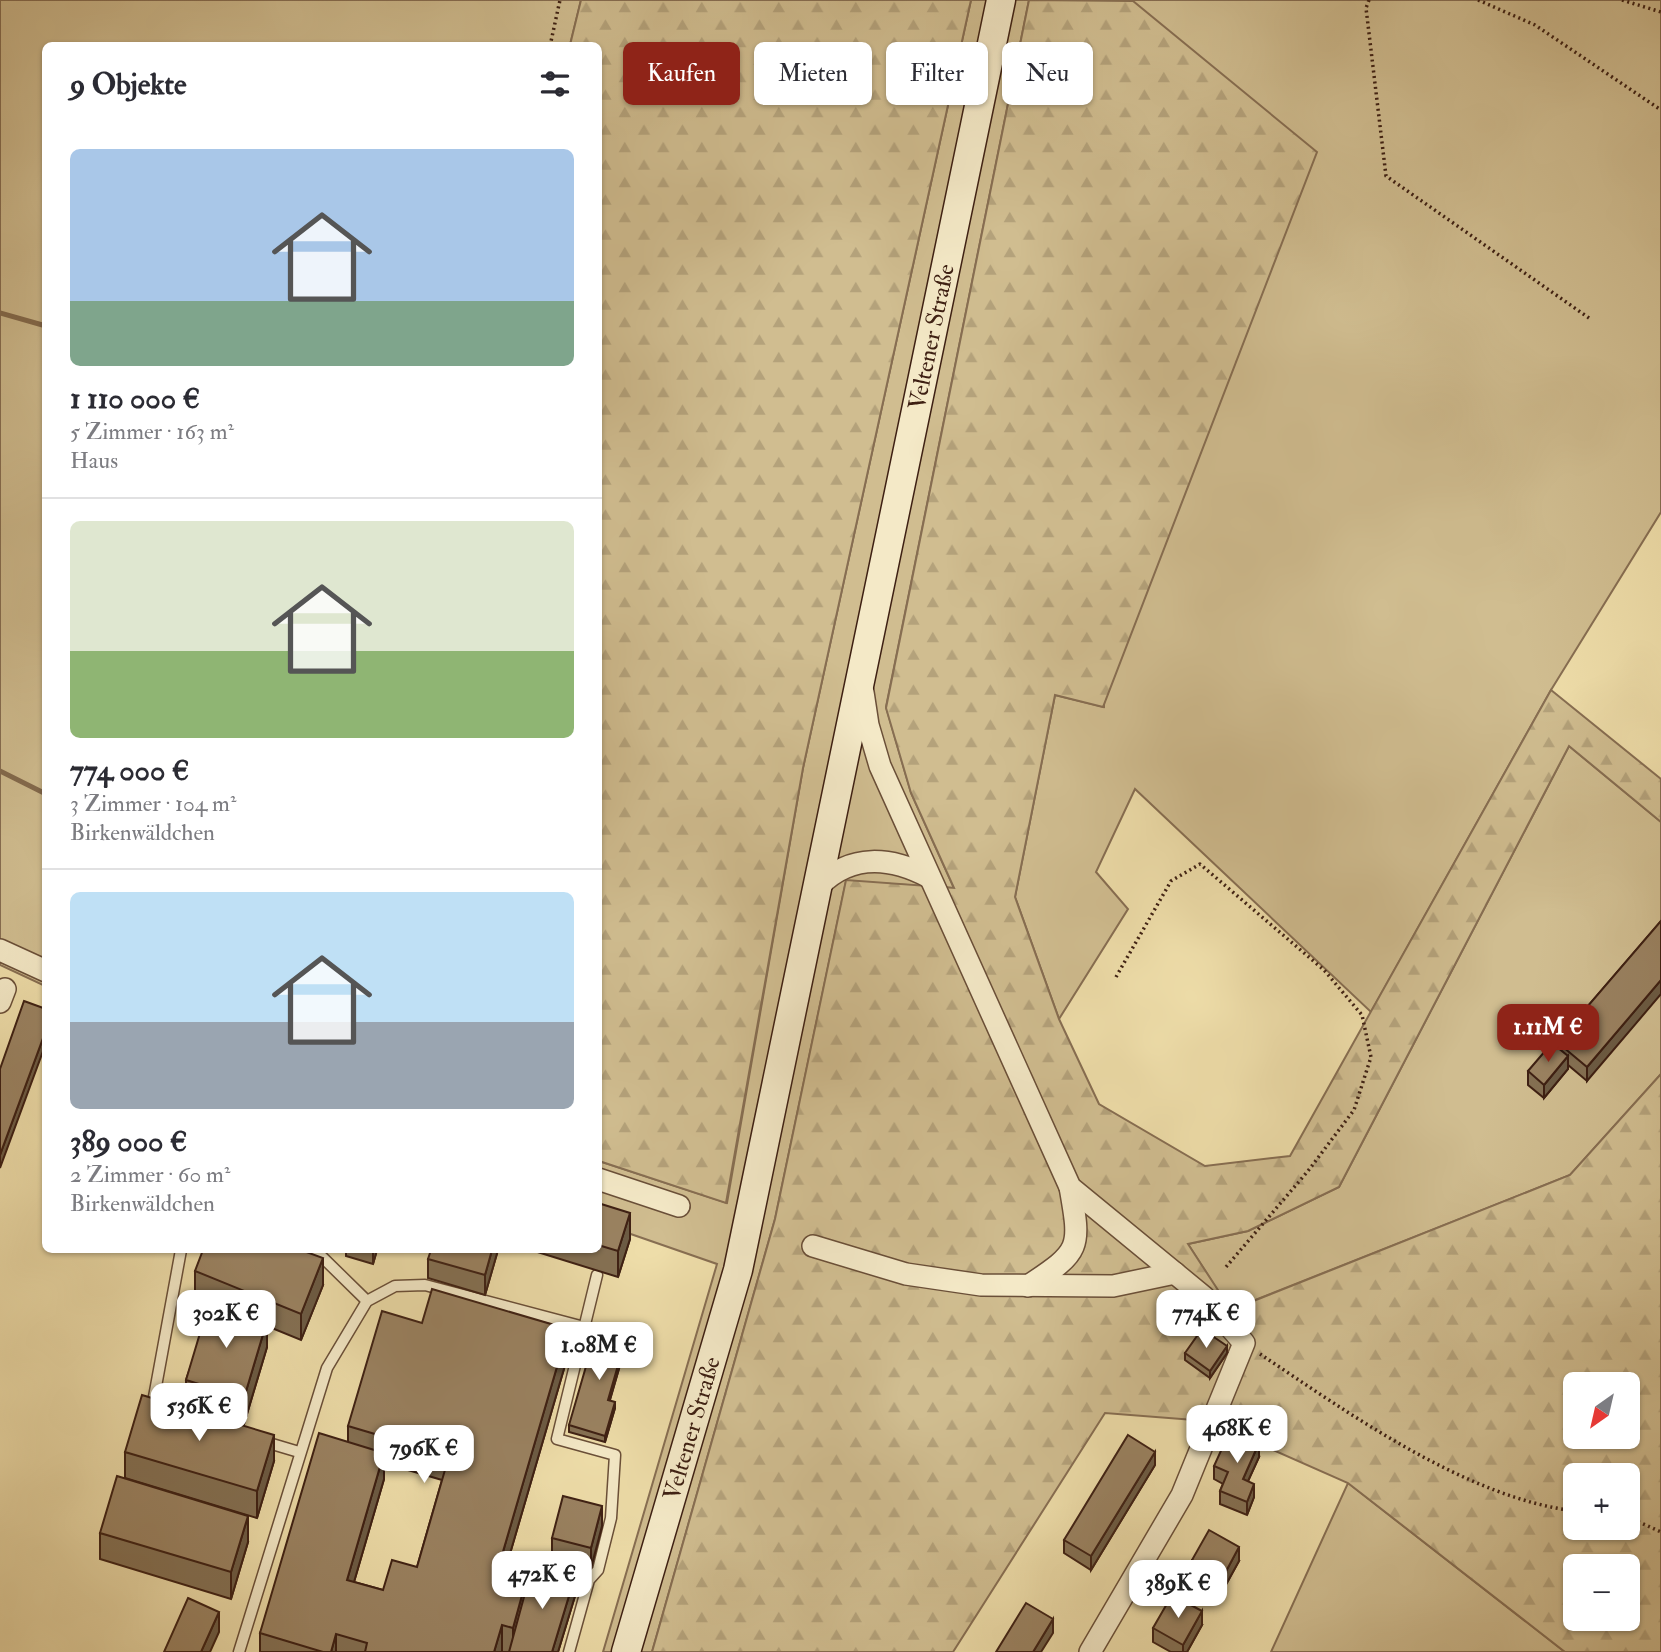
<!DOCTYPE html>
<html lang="de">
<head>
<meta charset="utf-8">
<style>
	:root { --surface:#fff; --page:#f2f2f3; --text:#2b2b33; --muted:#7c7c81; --line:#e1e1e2; --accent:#8f2418 }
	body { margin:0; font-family:"IM FELL Double Pica",serif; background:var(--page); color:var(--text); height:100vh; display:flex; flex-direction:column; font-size:26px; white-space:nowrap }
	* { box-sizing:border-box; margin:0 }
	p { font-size:23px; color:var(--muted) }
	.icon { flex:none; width:38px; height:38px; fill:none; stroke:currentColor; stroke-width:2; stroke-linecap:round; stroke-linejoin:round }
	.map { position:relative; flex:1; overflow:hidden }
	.sheet { position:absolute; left:42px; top:42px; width:560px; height:1211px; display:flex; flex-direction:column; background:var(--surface); border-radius:10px; box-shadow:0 2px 5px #0004 }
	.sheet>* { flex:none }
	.top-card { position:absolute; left:623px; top:42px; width:665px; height:63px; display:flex; gap:14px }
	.needle { width:46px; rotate:214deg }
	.controls { position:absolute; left:1563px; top:1372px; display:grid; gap:14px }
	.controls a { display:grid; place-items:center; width:77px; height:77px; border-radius:10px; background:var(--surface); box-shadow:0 2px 5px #0004; font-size:35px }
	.price { position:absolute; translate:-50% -60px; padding:0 16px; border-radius:14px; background:#fff; color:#222; font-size:23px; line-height:46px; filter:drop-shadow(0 2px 4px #0008) }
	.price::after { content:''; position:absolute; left:50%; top:42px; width:21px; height:16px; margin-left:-10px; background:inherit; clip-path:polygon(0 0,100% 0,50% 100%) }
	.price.current { background:var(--accent); color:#fff }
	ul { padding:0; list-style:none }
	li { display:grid; align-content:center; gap:14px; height:371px; padding:0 28px }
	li+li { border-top:2px solid var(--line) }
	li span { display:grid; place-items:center; height:217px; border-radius:10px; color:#555 }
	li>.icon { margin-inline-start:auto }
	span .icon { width:126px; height:126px; fill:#fffc; stroke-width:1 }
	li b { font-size:30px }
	h2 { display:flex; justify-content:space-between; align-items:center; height:84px; padding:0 28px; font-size:30px }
	.chip { padding:0 24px; border-radius:10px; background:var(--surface); box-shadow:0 2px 5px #0004; font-size:24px; line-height:63px }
	.chip.current { background:var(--accent); color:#fff }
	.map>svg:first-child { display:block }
</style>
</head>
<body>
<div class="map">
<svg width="1661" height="1652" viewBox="0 0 1661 1652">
	<defs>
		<pattern id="forest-firs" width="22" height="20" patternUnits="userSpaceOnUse" patternTransform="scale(1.75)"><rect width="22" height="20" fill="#d0bd90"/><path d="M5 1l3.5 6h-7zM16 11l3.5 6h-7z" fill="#b4a27b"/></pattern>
	</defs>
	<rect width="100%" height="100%" fill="#eedda9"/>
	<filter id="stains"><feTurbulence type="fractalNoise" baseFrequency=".00286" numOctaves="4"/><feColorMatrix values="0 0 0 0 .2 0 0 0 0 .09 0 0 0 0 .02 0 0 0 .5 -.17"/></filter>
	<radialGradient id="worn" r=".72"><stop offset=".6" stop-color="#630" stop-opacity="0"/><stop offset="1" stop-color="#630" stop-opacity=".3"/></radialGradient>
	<!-- grass -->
	<g fill="#d0bd90" stroke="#876e52" stroke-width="2">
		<path d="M0,0H581L570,45L46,46L45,986L0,965Z"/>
		<path d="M971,0H1029L886,707L911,793L954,888L846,881L775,1219L652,1652H603L717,1264L599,1223V1161L727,1203L803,768Z"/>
		<path d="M1109,0H1661V512L1551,690L1371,1012L1135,789L1096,872L1128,909L1059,1019L1015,897L1055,695L1104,707L1113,1Z"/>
		<path d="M1569,746L1661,822V1074L1570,1175L1230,1310L1188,1244L1248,1231L1339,1187Z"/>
		<path d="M1348,1483L1565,1652H1271Z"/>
	</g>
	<!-- forest -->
	<g fill="url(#forest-firs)" stroke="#876e52" stroke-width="2" fill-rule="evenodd">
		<path d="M581,0H971L803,768L726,1203L599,1161L598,46L570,45Z"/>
		<path d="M1029,0L1133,1L1317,152L1103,707L1055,695L1015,897L1059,1019L1099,1104L1205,1166L1290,1156L1551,690L1661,779V822L1569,746L1339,1187L1248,1231L1188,1244L1231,1310L1570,1175L1661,1074V1652H1565L1348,1483L1207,1421L1105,1413L953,1652H652L775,1219L846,880L954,888L911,793L886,708ZM1575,1384H1628V1437H1575ZM1575,1475H1628V1528H1575ZM1575,1566H1628V1619H1575Z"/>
	</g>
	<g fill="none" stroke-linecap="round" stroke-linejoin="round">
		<!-- stream -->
		<g stroke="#846b4e" stroke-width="5">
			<path d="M0,313L46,326"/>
			<path d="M0,771L46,794"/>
		</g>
		<defs>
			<g id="service">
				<path d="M315,1250L367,1301"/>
				<path d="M156,1409L152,1408L181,1250"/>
				<path d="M262,1441L299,1452"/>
				<path d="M239,1652L327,1368L367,1301L395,1286L425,1285L584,1327"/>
				<path d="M569,1652L589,1580L598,1570L611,1518L615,1455L557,1439L597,1275"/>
			</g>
			<g id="minor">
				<path d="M863,692L868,725L880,766L1070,1187L1204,1297L1244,1343L1182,1495L1090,1652"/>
				<path d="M819,886C851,853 891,857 929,877"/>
				<path d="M0,950L46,971"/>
				<path d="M0,1002L5,989"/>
				<path d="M598,1179L679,1206"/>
				<path d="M813,1246L906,1274L981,1285L1113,1286L1175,1273"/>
				<path d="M1028,1286C1081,1251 1081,1249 1070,1187"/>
			</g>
			<g id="secondary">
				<path id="s1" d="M626,1652L738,1270L1001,0"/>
			</g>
		</defs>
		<!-- service casing -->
		<use href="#service" stroke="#6a4f38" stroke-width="13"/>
		<!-- minor casing -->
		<use href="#minor" stroke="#6a4f38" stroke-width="24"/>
		<!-- secondary casing -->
		<use href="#secondary" stroke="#3e2013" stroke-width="31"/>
		<!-- path -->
		<g stroke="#3e2013" stroke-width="3.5" stroke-dasharray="2 3.5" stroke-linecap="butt">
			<path d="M1369,0L1366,8L1386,176L1589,318"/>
			<path d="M1478,0L1535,25L1661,110"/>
			<path d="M1622,0L1661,12"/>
			<path d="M550,46L560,0"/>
			<path d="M1116,977L1171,881L1200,864L1324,970L1362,1015L1371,1057L1354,1110L1308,1171L1226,1267"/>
			<path d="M1260,1354C1350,1414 1467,1498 1575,1511"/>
			<path d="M1628,1517L1661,1532"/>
		</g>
		<!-- service -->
		<use href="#service" stroke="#f4e9c7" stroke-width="10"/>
		<!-- minor -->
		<use href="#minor" stroke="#f4e9c7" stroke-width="21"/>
		<!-- secondary -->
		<use href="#secondary" stroke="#f4e9c7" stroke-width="28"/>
	</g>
	<!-- wall -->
	<g fill="#847053" stroke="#3e2013" stroke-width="2" fill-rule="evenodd">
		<path d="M1661,921L1587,1081L1568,1065V1069L1544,1098L1528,1085V1071L1557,1047V1042Z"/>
		<path d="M598,1203L630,1239L618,1277L531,1250H598Z"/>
		<path d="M346,1250H377L373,1264L346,1256Z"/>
		<path d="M498,1250L485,1295L428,1278V1259Z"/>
		<path d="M195,1271L323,1285L301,1340L267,1326V1347L244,1424L186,1406V1380L212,1304L195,1297Z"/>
		<path d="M422,1323L568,1355L502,1581L524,1596H575L558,1652H260V1633L348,1442V1426ZM384,1463L442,1480L417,1567L383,1590L354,1582L384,1479Z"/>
		<path d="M627,1341L610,1400L615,1408L605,1442L569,1432V1425Z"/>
		<path d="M1185,1353H1227L1210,1378L1185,1360Z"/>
		<path d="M125,1452L274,1461L257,1518L125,1478Z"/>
		<path d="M1259,1457L1248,1481L1254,1497L1247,1515L1220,1504V1491L1223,1484L1214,1479V1466Z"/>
		<path d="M1155,1465L1091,1570L1064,1553V1540Z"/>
		<path d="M602,1526L591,1568L552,1557V1538Z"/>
		<path d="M100,1533L248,1542L231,1599L100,1559Z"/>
		<path d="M1192,1560L1239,1561L1223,1590L1192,1573Z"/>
		<path d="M1202,1625L1187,1652H1171L1153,1642V1628Z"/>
	</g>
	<!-- shaded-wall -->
	<g fill="#6c5b44" stroke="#3e2013" stroke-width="2">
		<path d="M1661,980V994L1587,1081V1067Z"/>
		<path d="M46,1030V1043L0,1168V1155Z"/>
		<path d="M1568,1056V1069L1544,1098V1085Z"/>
		<path d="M630,1213V1239L618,1277V1251Z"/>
		<path d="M373,1250H377L373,1264Z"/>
		<path d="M492,1250H498L485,1295V1275Z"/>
		<path d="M323,1258V1285L301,1340V1314Z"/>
		<path d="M267,1321V1347L244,1424V1398Z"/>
		<path d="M568,1329V1355L495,1605V1579Z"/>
		<path d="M627,1334V1341L608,1406V1400Z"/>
		<path d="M1227,1346V1353L1210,1378V1371Z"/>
		<path d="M615,1402V1408L605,1442V1436Z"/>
		<path d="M274,1435V1461L257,1518V1491Z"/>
		<path d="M1259,1443V1457L1243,1492V1479Z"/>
		<path d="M1155,1452V1465L1091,1570V1556Z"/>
		<path d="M384,1453V1479L347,1606V1580Z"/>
		<path d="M1254,1484V1497L1247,1515V1502Z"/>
		<path d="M602,1506V1526L591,1568V1548Z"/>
		<path d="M248,1516V1542L231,1599V1572Z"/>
		<path d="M1239,1547V1561L1223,1590V1577Z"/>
		<path d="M575,1576V1596L558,1652H552Z"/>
		<path d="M524,1588V1614L513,1652V1628Z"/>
		<path d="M1202,1611V1625L1187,1652H1183V1645Z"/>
		<path d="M219,1612V1632L210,1652H201Z"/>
		<path d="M1053,1619V1633L1041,1652H1033Z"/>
		<path d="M502,1625V1652H494Z"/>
		<path d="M336,1634V1652H331Z"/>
	</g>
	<!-- building -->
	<g fill="#9a8261" stroke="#3e2013" stroke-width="2">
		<path d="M1661,921V980L1587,1067L1557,1042Z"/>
		<path d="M24,1001L46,1009V1030L0,1155V1069Z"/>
		<path d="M1552,1043L1568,1056L1544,1085L1528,1071Z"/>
		<path d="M598,1203L630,1213L618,1251L598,1245Z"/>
		<path d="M203,1250H301L323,1258L301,1314L195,1271Z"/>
		<path d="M431,1250H492L485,1275L428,1259Z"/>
		<path d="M432,1289L568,1329L495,1579L524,1588L513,1628L502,1625L494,1652H365L367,1643L336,1634L331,1652H323L260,1633L319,1433L384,1453L347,1580L383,1590L392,1560L417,1567L449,1456L348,1426L382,1311L422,1323Z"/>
		<path d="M209,1303L267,1321L244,1398L186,1380Z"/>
		<path d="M598,1325L627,1334L608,1400L615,1402L605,1436L569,1425Z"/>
		<path d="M1202,1329L1227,1346L1210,1371L1185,1353Z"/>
		<path d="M142,1395L274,1435L257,1491L125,1452Z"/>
		<path d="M1230,1431L1259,1443L1243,1479L1254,1484L1247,1502L1220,1491L1228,1472L1214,1466Z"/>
		<path d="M1128,1435L1155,1452L1091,1556L1064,1540Z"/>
		<path d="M117,1476L248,1516L231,1572L100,1533Z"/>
		<path d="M563,1496L602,1506L591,1548L552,1538Z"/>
		<path d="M1209,1530L1239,1547L1223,1577L1192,1560Z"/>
		<path d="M533,1564L575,1576L552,1652H509Z"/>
		<path d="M1172,1595L1202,1611L1183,1645L1153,1628Z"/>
		<path d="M188,1598L219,1612L201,1652H164Z"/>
		<path d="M1026,1603L1053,1619L1033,1652H996Z"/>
	</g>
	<g text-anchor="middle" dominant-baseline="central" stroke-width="5" stroke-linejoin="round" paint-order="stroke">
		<!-- street labels -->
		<g font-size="24" fill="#3e2013" stroke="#f4e9c7">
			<text stroke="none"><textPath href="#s1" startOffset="1351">Veltener Straße</textPath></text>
			<text stroke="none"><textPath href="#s1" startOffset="233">Veltener Straße</textPath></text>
		</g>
	</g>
	<rect width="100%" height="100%" filter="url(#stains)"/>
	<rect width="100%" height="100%" fill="url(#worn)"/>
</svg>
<div class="controls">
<a><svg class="needle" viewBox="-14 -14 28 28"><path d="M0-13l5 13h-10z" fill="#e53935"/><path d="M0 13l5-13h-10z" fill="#7c7c81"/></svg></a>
<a>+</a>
<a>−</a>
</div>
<b class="price current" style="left:1548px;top:1064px">1.11M €</b>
<b class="price" style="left:226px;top:1350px">302K €</b>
<b class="price" style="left:1206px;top:1350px">774K €</b>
<b class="price" style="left:599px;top:1382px">1.08M €</b>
<b class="price" style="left:199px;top:1443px">536K €</b>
<b class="price" style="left:1237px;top:1465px">468K €</b>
<b class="price" style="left:424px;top:1485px">796K €</b>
<b class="price" style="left:542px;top:1611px">472K €</b>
<b class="price" style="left:1178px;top:1620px">389K €</b>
<div class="top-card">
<a class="chip current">Kaufen</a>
<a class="chip">Mieten</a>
<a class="chip">Filter</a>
<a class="chip">Neu</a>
</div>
<section class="sheet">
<h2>9 Objekte<svg class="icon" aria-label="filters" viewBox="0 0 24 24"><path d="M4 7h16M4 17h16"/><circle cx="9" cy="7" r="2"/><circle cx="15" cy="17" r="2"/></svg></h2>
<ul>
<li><span style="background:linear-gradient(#a9c7e8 70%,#7fa58c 0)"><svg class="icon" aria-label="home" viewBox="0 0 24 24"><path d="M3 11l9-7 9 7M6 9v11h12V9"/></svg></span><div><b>1 110 000 €</b><p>5 Zimmer · 163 m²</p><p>Haus</p></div></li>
<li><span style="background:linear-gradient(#dfe7d0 60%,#8fb573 0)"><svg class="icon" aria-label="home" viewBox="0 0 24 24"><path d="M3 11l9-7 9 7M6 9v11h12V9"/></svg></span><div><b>774 000 €</b><p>3 Zimmer · 104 m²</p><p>Birkenwäldchen</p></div></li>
<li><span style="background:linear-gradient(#bfe0f5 60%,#9aa5b1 0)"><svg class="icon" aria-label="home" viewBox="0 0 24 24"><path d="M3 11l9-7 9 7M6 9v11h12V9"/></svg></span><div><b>389 000 €</b><p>2 Zimmer · 60 m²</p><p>Birkenwäldchen</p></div></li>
</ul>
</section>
</div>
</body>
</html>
